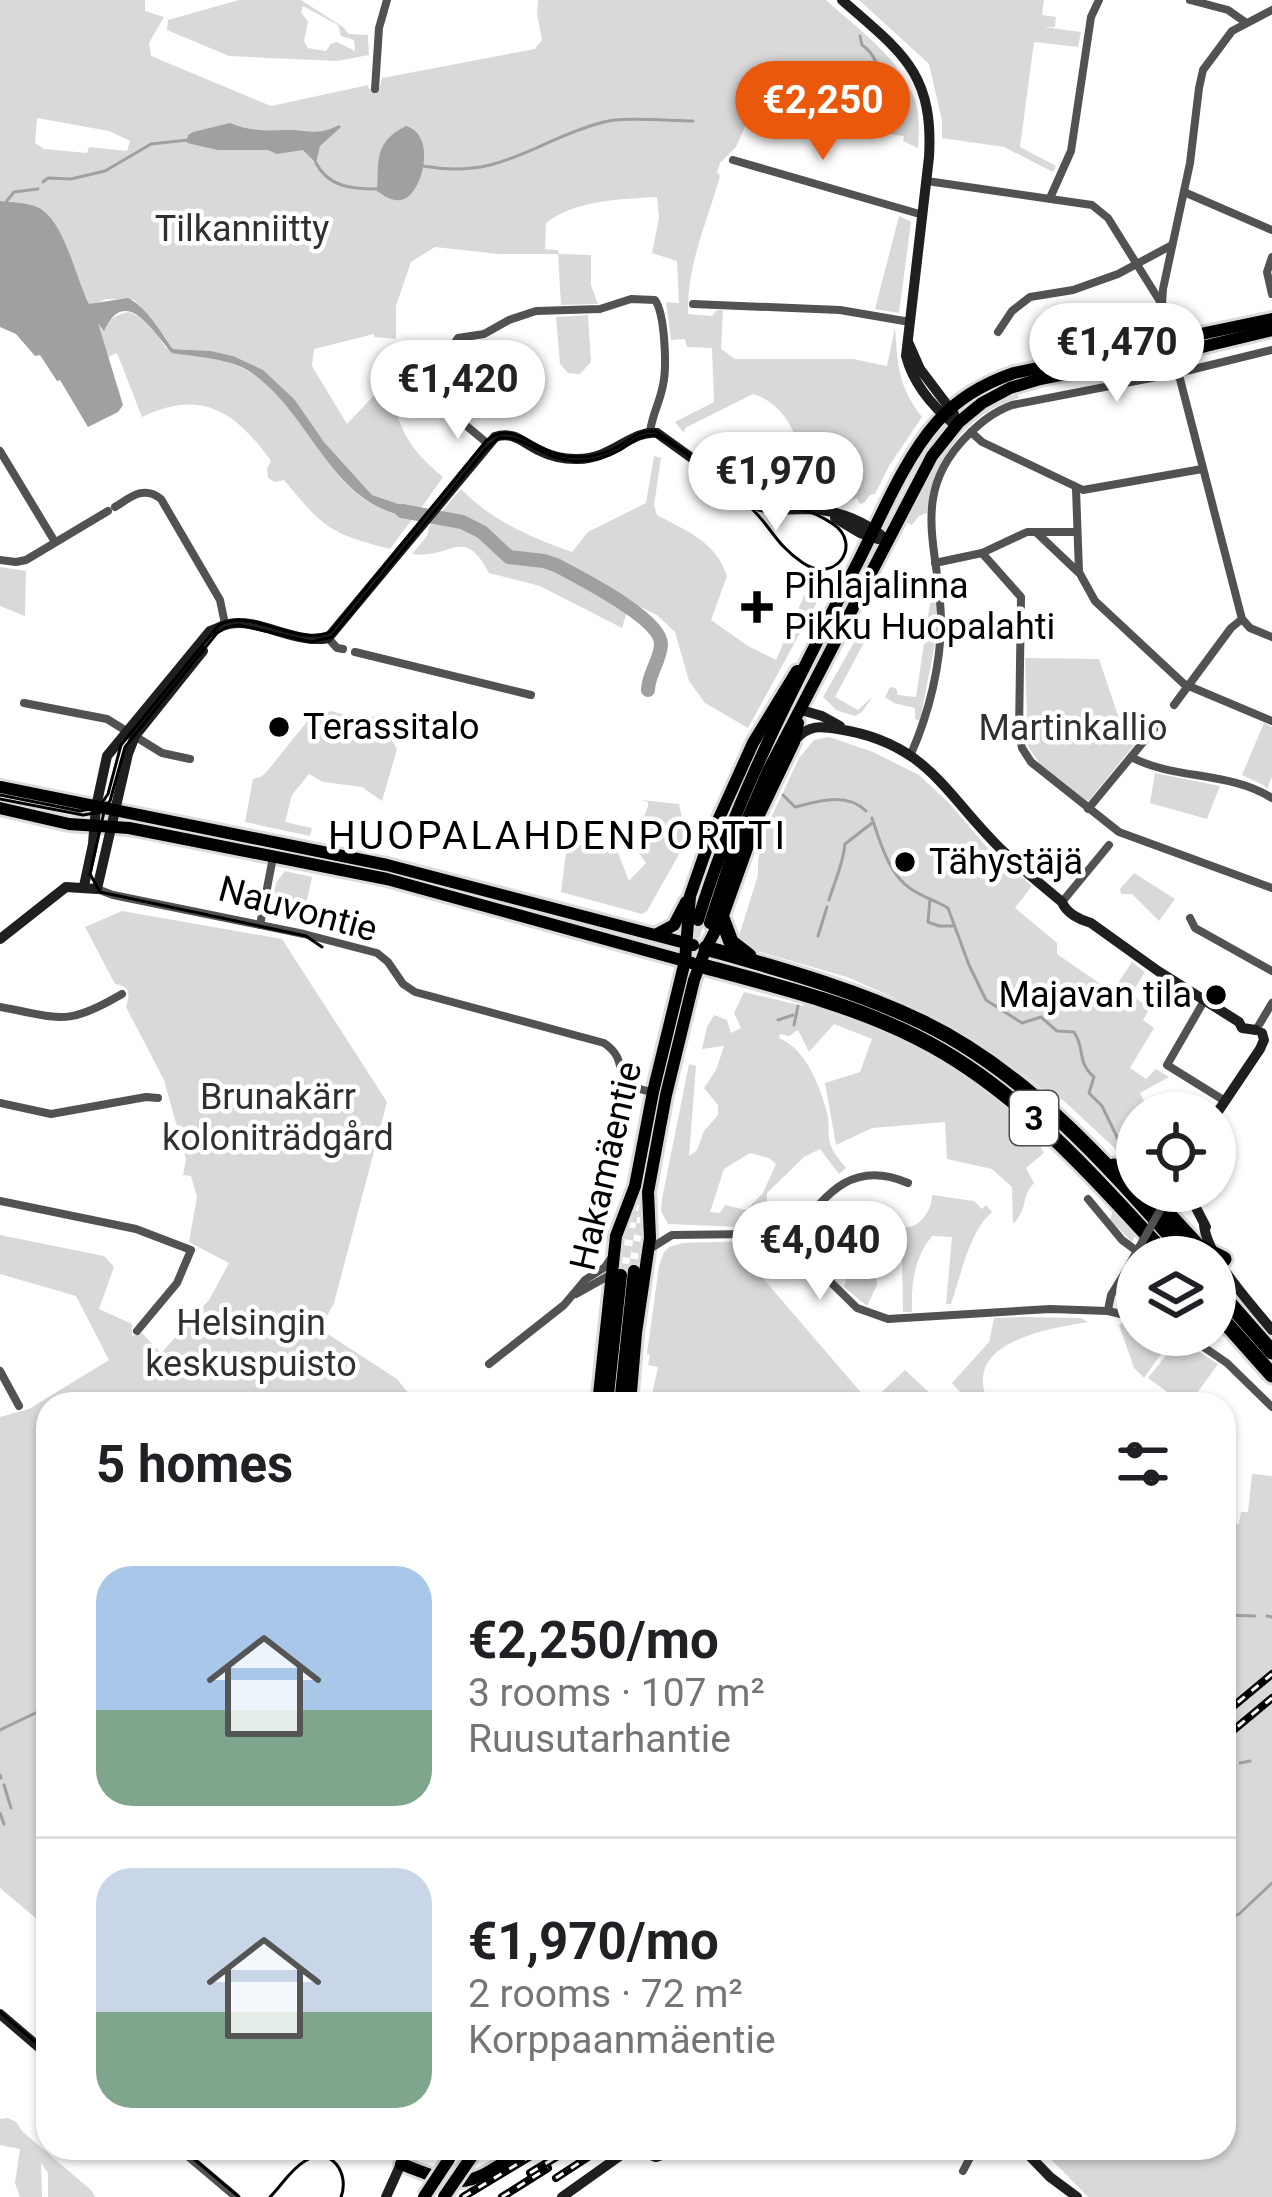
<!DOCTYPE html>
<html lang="en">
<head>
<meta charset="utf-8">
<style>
	:root { --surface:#fff; --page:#f6f6f6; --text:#202124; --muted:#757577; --line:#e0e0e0; --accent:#ea580c }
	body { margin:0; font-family:Roboto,sans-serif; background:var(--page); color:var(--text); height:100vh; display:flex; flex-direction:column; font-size:45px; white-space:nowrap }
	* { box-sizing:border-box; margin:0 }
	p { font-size:39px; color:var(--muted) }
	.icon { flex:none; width:66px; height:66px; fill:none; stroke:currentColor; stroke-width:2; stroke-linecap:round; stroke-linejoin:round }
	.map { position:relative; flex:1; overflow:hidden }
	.drawer { position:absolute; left:36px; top:1392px; width:1200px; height:768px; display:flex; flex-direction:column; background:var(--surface); border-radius:36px; box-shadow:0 3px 9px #0004 }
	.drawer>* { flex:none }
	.tools { position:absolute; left:1116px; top:1092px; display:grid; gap:24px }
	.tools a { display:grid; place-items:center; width:120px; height:120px; border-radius:50%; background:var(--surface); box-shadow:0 3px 9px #0004; font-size:60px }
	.price { position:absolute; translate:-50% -102px; padding:0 27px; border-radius:42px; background:#fff; color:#222; font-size:39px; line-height:78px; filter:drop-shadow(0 3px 6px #0008) }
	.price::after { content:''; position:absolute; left:50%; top:72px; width:36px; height:27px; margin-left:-18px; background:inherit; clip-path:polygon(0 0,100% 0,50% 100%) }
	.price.on { background:var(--accent); color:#fff }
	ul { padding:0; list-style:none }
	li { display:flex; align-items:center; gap:36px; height:300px; padding:0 60px }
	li+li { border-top:3px solid var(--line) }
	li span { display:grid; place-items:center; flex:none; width:336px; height:240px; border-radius:36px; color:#555 }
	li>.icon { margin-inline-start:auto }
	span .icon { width:144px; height:144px; fill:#fffc; stroke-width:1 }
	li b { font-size:51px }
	h2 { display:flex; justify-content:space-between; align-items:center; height:144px; padding:0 60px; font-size:51px }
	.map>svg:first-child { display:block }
</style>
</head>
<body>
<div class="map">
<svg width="1272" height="2197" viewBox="0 0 1272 2197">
	<rect width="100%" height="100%" fill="#fff"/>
	<!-- green -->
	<g fill="#d9d9d9" fill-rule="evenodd">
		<path d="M0,0H145V11L164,17L149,43L151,56L271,106L368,85L369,89L380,87L382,78L535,49L542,40L537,14L538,0H826C858,29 901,59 915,100C920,116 919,132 918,148L903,141L904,136L850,130L803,134L748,120L736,147L720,163L717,172L720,176C706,226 687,264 688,314L712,316L717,310H723L721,349L735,359H853L887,366L895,327C898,366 897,384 922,417L889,466L875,494L870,495L864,503L860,504L857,498L839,505L811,499C806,461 795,406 753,394L685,428L684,433L675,422L714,402L712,348L687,347L685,339L671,340L666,302L679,303L677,261L652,253L659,218L657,197C621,199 575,200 546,223L545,249L558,250L559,254L591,255V285L598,304L561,305L558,254H499L435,247L411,262L396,306V339L374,337V334L314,349L312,366L347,424L379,390L388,386C401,431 407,447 443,477L419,511L372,495L324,442L295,400L233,356L211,351L173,349L151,317L134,300L106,299L95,304H89L50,220C42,207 30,203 15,204L0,226ZM37,118L109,131L130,141L127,151L89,147L87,153L44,149L35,143Z"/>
		<path d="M239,0H301L343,27L349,34L368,35L369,55L337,61L229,56L167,30L168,20ZM303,6L338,25L341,36L354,40L355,51L337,42L331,44L326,51L308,48L304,41L308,22L301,12Z"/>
		<path d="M859,0H1044L1042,15L1056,17L1055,27H1044L1081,32L1078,47L1034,42L1020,147L1056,166L1053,172L1004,147L942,138V121L929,64Z"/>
		<path d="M899,216L911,222L899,313L875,309Z"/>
		<path d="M129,312L148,321L166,348C192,354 225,357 248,371C315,410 325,506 413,518L390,549C328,533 324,528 284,480L275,482L268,478L267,469L271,461C236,412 202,388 142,417L117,353L108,357L97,322C110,323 117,313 129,312Z"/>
		<path d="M588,315L591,362L580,374L568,373L560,364L556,317Z"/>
		<path d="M1016,390L1019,398C965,413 934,460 927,513L919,516L912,525L905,522C937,459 951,425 1016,390Z"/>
		<path d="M654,456L661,458L654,505L657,515C687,531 716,542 727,576L711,620L748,646L776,660L808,587L811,584L823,591L748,728L705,703L689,681L675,632L657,615L630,602L622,628L540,586L489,573C463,524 451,560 412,554L427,536L430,525L461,489C492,521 530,537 572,552L588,532L646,503Z"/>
		<path d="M0,567L26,571L25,616L0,606Z"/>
		<path d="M936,601V638L920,721L915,719V708L894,703L885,697L890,687L896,688L898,695L916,697L930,603Z"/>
		<path d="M868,618L874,624L835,697L858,710L873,696L862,712L855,716L836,710L823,697Z"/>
		<path d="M1025,658L1099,659L1125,736L1135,744L1087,803L1041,766L1028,746Z"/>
		<path d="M331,711L359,719L378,716L397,749L382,801L362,787L323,782L309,774L292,795L285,822L312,828L310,836L245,822L253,779L261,777L268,770L310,718Z"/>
		<path d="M1264,723L1272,727V777L1267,789L1263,785L1242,775Z"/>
		<path d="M829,737L873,752L919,775L950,804L990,851L1032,886L1015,908L1057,943V954L1112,992L1132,962L1145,972L1131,995L1150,1008L1143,1020L1154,1028L1130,1068L1146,1079L1156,1069L1169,1077L1140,1093L1150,1113H1137V1169L1063,1100L1051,1096L1026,1076L948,1024L888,995L847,977L743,947L745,941L739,936L758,875V861L763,835L799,758L814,740Z"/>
		<path d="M1155,773L1220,786L1207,819L1150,803Z"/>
		<path d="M641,800L679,804L687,840L647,911L642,914L561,892L566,853L580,845L614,842L629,881L646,863L629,839L638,832L648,806V802Z"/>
		<path d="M285,871L312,877L307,900L297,921L271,912L276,883Z"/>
		<path d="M1134,873L1175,899L1159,921L1132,894H1121L1120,889Z"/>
		<path d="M122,911L282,939L387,1102L334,1303L320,1329L397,1379L417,1404H48V1909L38,1920L0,1888V1417L29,1409L109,1360L76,1296L0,1274V1235L104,1256L114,1267L99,1309L132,1324V1336L142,1333L161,1353L209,1300L229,1263L189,1242L197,1197L191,1176L183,1175L186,1159L164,1080L126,1007C130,994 131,986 115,984L85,927Z"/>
		<path d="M744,992L803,1006L804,1003L867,1021L920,1045L1012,1105L1137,1231L1132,1242L1110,1220L1113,1210L1089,1183L1031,1130L1044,1153L1026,1168L1034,1183C1020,1198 1029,1208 1013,1224L1012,1187L992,1169L947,1159L945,1122L872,1128L836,1145L825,1083L860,1072L872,1039L834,1024L809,1052L798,1030L789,1036L780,1034L779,1038C806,1049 820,1086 827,1113C830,1122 827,1133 830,1143C832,1152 841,1161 846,1168L839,1174L820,1149L804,1157L767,1193V1228L668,1224L661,1211L662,1199L689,1064L696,1066L689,1156L697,1150L704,1131L718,1115V1105L704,1088L716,1070L724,1046L702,1049L707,1027L714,1015L727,1020L731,1033L741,1028L734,1013ZM750,1153L769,1158L776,1164L763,1193L746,1210L725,1205L720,1213L710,1212L724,1169Z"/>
		<path d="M932,1195L974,1201L982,1209L986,1205L992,1212C969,1232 961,1275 951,1304H946L952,1237L932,1236C914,1258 911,1285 912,1312H903L902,1260L879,1233L860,1252L850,1242L876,1210C882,1215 886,1220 892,1224C913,1236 932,1215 932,1195Z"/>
		<path d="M751,1241L768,1244L786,1252L761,1276L870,1403L905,1370L933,1396L925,1404H650L658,1367L648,1365L650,1355L647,1354L659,1266L664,1252L669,1247L683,1243Z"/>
		<path d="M863,1262L876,1271L877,1285L867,1306L844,1287L849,1270Z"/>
		<path d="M1024,1317L1081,1318L1088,1322C1047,1329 959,1342 989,1404H971L952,1383L989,1342L994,1318Z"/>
		<path d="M1123,1322L1137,1324V1335L1174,1336L1144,1378L1134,1368L1119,1325Z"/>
		<path d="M1179,1339L1218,1364L1189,1404H1176L1173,1396L1148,1378Z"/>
		<path d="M1252,1474L1272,1476V2197H1088L1040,2148H1224V1523L1239,1524L1241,1512H1248Z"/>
		<path d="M8,2118L16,2122L23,2132L91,2190L95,2197H48V2173L41,2163L42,2197H20L15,2183L20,2149L0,2145V2119Z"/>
	</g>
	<!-- water -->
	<g fill="#a0a0a0">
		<path d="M230,123C249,131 266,131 284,130C307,129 317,137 339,125L341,127L320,146L316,163L303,150L277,154L268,150H218L187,143L188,135L193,132Z"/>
		<path d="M406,126C437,135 423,192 404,199C394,203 384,196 377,191C379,159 374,142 406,126Z"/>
		<path d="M0,201C13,203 28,202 39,208C65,222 75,277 89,304L128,298C149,309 159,330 173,349L211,351L233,356L263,370L295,400L324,442L372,495L419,511L413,518C330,506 314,417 252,373C231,358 197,357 172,353C156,336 126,282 104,331L98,323L123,405L118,412L88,427L60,380L57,381L40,355L35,356L16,334L0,327Z"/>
	</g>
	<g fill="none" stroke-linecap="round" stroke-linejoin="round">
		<!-- stream -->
		<g stroke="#a0a0a0" stroke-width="3">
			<path d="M860,36L862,45C886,61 882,99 870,123"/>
			<path d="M316,163C328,187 352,189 377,189"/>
			<path d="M423,166C501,180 532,142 600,123C623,116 668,121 693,121"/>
			<path d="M43,182L48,178L71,179L105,171L151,144L188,140"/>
			<path d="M6,202L14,192L38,189"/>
			<path d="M783,795L795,807C819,801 847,792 866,811"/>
			<path d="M872,818C880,842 889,875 911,889C923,897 936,901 948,908L969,965L986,1000L1022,1023L1041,1017L1057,1031L1074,1032C1086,1050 1076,1061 1094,1077L1089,1093L1102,1106L1119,1141L1137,1149"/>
			<path d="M930,899L928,922L939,926H952"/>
			<path d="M829,900C835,880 843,865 845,844L872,823"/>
			<path d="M818,936L827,907"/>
			<path d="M778,1020L793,1015"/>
			<path d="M794,1025L798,1006"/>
			<path d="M1224,1615L1255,1616"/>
			<path d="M1267,1616L1272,1617"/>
			<path d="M0,1730L48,1707"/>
			<path d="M1240,1763L1250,1761"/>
			<path d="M0,1775L1,1778"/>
			<path d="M4,1785L11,1808"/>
			<path d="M0,1813L4,1824"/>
			<path d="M1224,1921L1239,1914L1272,1883"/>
		</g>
		<!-- river -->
		<path stroke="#a0a0a0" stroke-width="14" d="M402,511L462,522L482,532L509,557L544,561L556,565C578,577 663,619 661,645C660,661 648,675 648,690"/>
		<!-- primary-tunnel -->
		<g stroke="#d9d9d9" stroke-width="12" stroke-dasharray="12 6" stroke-linecap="butt">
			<path d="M690,954L698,920"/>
			<path d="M634,1271L646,1201"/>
			<path d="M621,1275L635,1196"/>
		</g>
		<defs>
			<g id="primary">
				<path d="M0,787L387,865L693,945"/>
				<path d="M0,808L69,824L129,828L387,879L692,963"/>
				<path d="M698,920C737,793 800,675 860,558C882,514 905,458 937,422C958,398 985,383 1014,373L1272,319"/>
				<path d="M710,923L734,850L768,771L932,456L959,422L982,403L1010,388L1040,379L1206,346L1272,330"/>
				<path d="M657,934L674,925L686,902"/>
				<path d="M598,1404L616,1236L635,1186L653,1092L685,961L690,896L711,836L753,743L797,671"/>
				<path d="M607,1404L621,1275"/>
				<path d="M620,1404L634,1271"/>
				<path d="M630,1404L636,1333L650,1238L648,1192L666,1095L694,980L706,948L722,918L759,815L794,742L798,723"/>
				<path d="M401,2164C418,2170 438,2180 456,2181C480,2183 506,2160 525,2148"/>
			</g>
			<g id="highway">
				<path d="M722,918L731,942L749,956"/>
				<path d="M706,948C779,969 853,989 922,1022C1030,1074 1111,1169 1189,1257"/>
				<path d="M699,965C773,985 849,1003 918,1038C1019,1089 1092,1176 1168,1257"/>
				<path d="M1114,1166L1137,1182"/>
				<path d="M1147,1191L1198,1246L1224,1259"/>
				<path d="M1215,1287L1272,1352"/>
				<path d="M1215,1311L1272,1375"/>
			</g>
		</defs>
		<!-- primary casing -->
		<use href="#primary" stroke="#dbdbdb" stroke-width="18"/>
		<!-- highway casing -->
		<use href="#highway" stroke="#dbdbdb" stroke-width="21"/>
		<!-- street -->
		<g stroke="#525252" stroke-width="8">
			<path d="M1190,0L1228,10L1245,22"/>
			<path d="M375,89L379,28L387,0"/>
			<path d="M733,160L923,215"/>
			<path d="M927,181L1092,205L1108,218L1161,303"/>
			<path d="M1184,192L1272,230"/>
			<path d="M1050,198L1071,151L1091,17L1099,0"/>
			<path d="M1272,257L1267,272L1272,294"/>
			<path d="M693,304L840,310L910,322"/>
			<path d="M998,332L1012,311L1030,297L1073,290L1118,274L1172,245"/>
			<path d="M1171,341L1162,304L1163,289L1190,163L1199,88L1203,70L1232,31L1272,10"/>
			<path d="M1168,354L1172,367L1180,379L1242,619L1250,628L1272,637"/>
			<path d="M971,432L982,442L1083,490L1202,469"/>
			<path d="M487,443L457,418L452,347L458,338L484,334L509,320L536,311L600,309L631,299L655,300C665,314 667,367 663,385C660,402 652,415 650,432"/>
			<path d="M0,451L55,542"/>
			<path d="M1076,489L1079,572L1095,601L1184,684L1272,721"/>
			<path d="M115,507C131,497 144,485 161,499L220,600L225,624"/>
			<path d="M1037,533L1078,572"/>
			<path d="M982,553L1021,597L1019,732L1022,748L1031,762L1119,832L1272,888"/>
			<path d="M0,560L16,562L26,560L108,511"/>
			<path d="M935,563L982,553L1027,532H1077"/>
			<path d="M328,638L337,648L343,649"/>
			<path d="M355,652L531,695"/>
			<path d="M24,703L107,719L162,753L190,759"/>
			<path d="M1174,705L1231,628L1242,619"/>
			<path d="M911,754C929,713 941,665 941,620C940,549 908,495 967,436C980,423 993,412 1012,405L1182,372L1272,350"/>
			<path d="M1131,757C1175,780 1229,771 1272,798"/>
			<path d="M1088,809L1159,723"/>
			<path d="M97,889L113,895L304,934L377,953L388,962L403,984L415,992L604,1043C635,1064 603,1084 653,1092"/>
			<path d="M1062,902L1109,845"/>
			<path d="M1190,918L1195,928L1272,971"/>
			<path d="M260,925L273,857"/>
			<path d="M1204,1001L1167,1065L1225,1101"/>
			<path d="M0,1007C61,1018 66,1027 122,994"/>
			<path d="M1256,1030L1272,1003"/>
			<path d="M0,1103L51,1114L146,1097L158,1098"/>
			<path d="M1088,1199L1122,1240L1145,1257"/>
			<path d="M0,1201L136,1229L191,1250L177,1283L137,1331"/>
			<path d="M787,1244C821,1203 846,1156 908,1183"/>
			<path d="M651,1248L672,1235L751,1234L774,1238L798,1250L857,1308L888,1319L1050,1309L1108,1311L1137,1318"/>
			<path d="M576,1294L610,1275"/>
			<path d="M1108,1310L1111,1295L1124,1274"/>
			<path d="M1186,1335L1227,1363L1272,1407"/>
			<path d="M489,1364L564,1305L585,1280L605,1267L612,1257"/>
			<path d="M0,1371L19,1406"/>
			<path d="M178,2148L236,2197"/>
			<path d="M963,2171L975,2148"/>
		</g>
		<!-- secondary -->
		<g stroke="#1f1f1f" stroke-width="10">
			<path d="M842,0C901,52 934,72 929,157L906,356C913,383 933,407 955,425"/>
			<path d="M909,344L920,369L954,414"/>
			<path d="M835,518L860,533L878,539"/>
			<path d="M801,710L822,716L840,726"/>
			<path d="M796,739C809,725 820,726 838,729C930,743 946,797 1005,853C1023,870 1043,886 1062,902C1066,913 1080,920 1091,923L1158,971L1239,1022L1242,1028L1256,1030"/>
			<path d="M84,886L93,844L96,807L107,756L210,631C217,629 222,625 229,624C257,617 296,645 328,638L495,437C514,431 522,442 538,450C550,456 563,459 576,459C612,460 630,430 657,433L760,507C777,511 792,509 809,509C838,510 867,522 888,541"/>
			<path d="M0,939L66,887L97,889L128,754L135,736L203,651"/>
			<path d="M1215,1116L1260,1049L1264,1040L1262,1033"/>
			<path d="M1191,1191L1193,1202L1206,1227"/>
			<path d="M1204,1225C1207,1257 1251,1304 1272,1330"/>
			<path d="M0,2014L48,2055"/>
			<path d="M649,2148L651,2155L656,2157L662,2155L664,2148"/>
			<path d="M1022,2148L1050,2177L1077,2197"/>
			<path d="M386,2197L408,2148"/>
			<path d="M562,2197L631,2148"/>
		</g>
		<!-- primary -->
		<use href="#primary" stroke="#000" stroke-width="12"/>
		<!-- highway -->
		<use href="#highway" stroke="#000" stroke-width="15"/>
		<!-- tram -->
		<g stroke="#000" stroke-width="3">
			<path d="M0,795L80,811L99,807L108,794L121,745L219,625C253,607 294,647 330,632L486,441C513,418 535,452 565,456C584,459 604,455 621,445C634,437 640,430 656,431L762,506C775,510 786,506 799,509C810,511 824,518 833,524C863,544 836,585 803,563C776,545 772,528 752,509C725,484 688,451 655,435C639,435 633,442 620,450C606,458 589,462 573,461C543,459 524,435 499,438L485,450L332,637L311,642L239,625L227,627L217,633L125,747L110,801L101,812L83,815L0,799"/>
			<path d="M106,803L90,874L100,892L306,936L322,947"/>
			<path d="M0,2012L48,2053"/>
			<path d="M181,2148L239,2197"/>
			<path d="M270,2197C281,2186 291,2169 305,2161C331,2145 350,2173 341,2197"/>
		</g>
		<defs>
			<g id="rail">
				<path d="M1224,1714L1272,1674"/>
				<path d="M1224,1738L1272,1698"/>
				<path d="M530,2173L571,2148"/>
				<path d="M556,2178L602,2148"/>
				<path d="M463,2197L544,2148"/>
				<path d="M502,2197L548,2168"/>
			</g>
		</defs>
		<!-- rail casing -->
		<use href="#rail" stroke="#000" stroke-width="8"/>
		<!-- rail -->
		<use href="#rail" stroke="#fff" stroke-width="3" stroke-dasharray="9" stroke-linecap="butt"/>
		<defs>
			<g id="primary-bridge">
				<path d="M424,2197L449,2159"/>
				<path d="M444,2197L472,2156"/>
			</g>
		</defs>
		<!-- primary-bridge casing -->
		<use href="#primary-bridge" stroke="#dbdbdb" stroke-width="18" stroke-linecap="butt"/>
		<!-- street-bridge -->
		<path stroke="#525252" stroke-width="8" d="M1124,1274L1168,1196"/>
		<!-- primary-bridge -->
		<use href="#primary-bridge" stroke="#000" stroke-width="12"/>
	</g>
	<!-- markers -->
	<g fill="#000" stroke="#fff" stroke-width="4.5">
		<path d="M751 589h12v12h12v12h-12v12h-12v-12h-12v-12h12z"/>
		<circle cx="279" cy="727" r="12"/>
		<circle cx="905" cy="862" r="12"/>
		<circle cx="1216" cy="995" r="12"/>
	</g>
	<g text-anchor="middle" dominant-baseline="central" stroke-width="9" stroke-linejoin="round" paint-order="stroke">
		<!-- shield labels -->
		<rect fill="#fff" stroke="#4c4c4c" stroke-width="3" x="1010" y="1091" width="48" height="54" rx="9"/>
		<g font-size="33" font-weight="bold" fill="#000">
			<text x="1034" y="1118">3</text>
		</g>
		<!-- park labels -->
		<g font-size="36" fill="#303030" stroke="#fff">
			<text x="242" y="229">Tilkanniitty</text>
			<text x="1073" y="728">Martinkallio</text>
			<text x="278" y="1097">Brunakärr<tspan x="278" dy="41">koloniträdgård</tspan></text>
			<text x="251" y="1323">Helsingin<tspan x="251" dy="41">keskuspuisto</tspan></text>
		</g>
		<!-- poi labels -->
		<g font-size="36" fill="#000" stroke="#fff" text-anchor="start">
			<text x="784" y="586">Pihlajalinna<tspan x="784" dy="41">Pikku Huopalahti</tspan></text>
			<text x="303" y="727">Terassitalo</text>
			<text x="929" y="862">Tähystäjä</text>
			<text x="1192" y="995" text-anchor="end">Majavan tila</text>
		</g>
		<!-- street labels -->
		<g font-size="36" fill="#000" stroke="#fff">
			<text transform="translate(298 909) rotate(15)">Nauvontie</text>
			<text transform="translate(606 1166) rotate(-77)">Hakamäentie</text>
		</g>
		<!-- neighbourhood labels -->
		<g font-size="39" letter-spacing="3" fill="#000" stroke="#fff">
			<text x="558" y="836">HUOPALAHDENPORTTI</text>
		</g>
	</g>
</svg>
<div class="tools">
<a><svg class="icon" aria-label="locate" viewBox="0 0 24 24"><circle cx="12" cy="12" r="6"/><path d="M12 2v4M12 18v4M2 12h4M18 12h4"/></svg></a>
<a><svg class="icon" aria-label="layers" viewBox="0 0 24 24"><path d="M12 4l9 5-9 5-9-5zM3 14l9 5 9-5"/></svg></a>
</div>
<b class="price on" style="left:823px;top:163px">€2,250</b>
<b class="price" style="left:1117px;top:405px">€1,470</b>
<b class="price" style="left:458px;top:442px">€1,420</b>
<b class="price" style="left:776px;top:534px">€1,970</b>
<b class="price" style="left:820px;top:1303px">€4,040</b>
<section class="drawer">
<h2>5 homes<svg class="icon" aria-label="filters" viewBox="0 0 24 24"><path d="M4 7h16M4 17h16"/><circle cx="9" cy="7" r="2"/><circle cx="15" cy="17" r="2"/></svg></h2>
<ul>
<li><span style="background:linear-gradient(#a9c7e8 60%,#7fa58c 0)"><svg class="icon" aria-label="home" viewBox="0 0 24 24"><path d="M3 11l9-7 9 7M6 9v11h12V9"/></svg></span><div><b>€2,250/mo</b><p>3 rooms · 107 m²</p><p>Ruusutarhantie</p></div></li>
<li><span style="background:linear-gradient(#c9d6e8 60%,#7fa58c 0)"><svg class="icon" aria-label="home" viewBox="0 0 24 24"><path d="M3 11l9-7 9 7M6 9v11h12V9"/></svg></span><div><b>€1,970/mo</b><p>2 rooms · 72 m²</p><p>Korppaanmäentie</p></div></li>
</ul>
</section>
</div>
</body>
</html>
